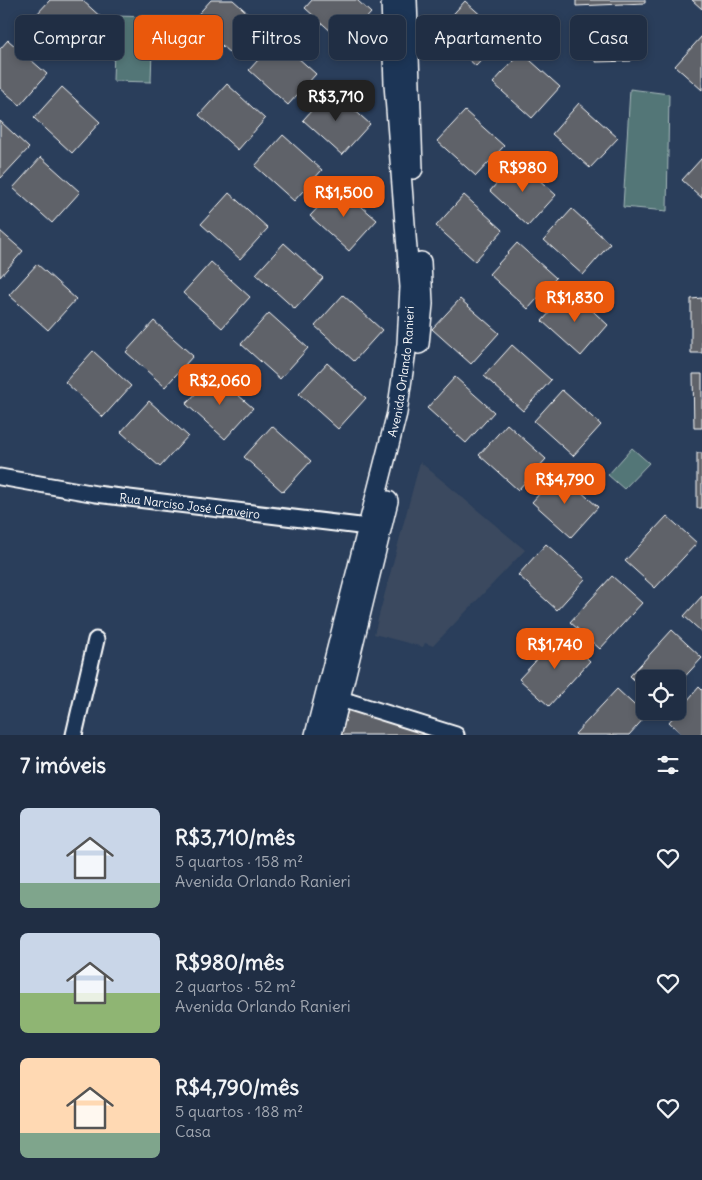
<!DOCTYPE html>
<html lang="pt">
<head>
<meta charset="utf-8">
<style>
	:root { --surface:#202e44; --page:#2d3a4f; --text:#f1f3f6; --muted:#a2a8b2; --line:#3d4a5d; --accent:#ea580c }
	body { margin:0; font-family:Delius,sans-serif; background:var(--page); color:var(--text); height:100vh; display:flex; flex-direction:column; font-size:19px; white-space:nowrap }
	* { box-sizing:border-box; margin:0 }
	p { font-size:16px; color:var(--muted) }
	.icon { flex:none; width:28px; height:28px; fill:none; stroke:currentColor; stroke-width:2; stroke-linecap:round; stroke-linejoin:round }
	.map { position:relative; height:735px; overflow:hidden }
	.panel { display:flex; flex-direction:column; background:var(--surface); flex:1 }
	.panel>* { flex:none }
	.hud { position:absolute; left:15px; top:15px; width:672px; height:45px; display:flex; gap:10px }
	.fabs { position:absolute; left:636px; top:670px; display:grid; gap:10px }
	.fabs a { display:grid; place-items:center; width:50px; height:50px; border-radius:8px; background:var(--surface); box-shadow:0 2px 8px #0003,0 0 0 1px var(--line); font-size:25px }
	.price { position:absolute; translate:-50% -42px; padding:0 11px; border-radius:10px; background:var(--accent); color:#fff; font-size:16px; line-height:32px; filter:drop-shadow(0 1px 2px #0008) }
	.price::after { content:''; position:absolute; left:50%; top:30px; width:15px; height:11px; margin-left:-8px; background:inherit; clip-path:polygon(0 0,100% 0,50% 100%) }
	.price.active { background:#222; color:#fff }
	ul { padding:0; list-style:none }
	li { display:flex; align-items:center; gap:15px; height:125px; padding:0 20px }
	li span { display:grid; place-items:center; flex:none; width:140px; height:100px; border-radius:8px; color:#555 }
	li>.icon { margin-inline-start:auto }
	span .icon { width:60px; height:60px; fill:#fffc; stroke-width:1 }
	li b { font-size:21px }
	h2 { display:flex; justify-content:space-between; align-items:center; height:60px; padding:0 20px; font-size:21px }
	.pill { padding:0 18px; border-radius:8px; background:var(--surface); box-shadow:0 2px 8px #0003,0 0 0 1px var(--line); font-size:18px; line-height:45px }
	.pill.active { background:var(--accent); color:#fff }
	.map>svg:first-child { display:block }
</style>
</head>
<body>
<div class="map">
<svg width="702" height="735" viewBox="0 0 702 735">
	<rect width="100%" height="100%" fill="#2a3e5b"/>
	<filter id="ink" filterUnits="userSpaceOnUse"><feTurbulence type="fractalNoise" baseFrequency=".02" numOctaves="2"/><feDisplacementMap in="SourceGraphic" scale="10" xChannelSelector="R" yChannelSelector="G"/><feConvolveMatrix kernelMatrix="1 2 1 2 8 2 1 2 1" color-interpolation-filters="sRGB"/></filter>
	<g filter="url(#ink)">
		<!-- built -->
		<path fill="#3a495f" d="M420,462L525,550L433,646L425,643L423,647L374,634Z"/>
		<!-- green -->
		<g fill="#527677" stroke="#a8babb">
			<path d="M115,16L153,17L151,82L113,81Z"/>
			<path d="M630,89L669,94L667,211L623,207Z"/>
			<path d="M632,448L649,463L624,489L608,475Z"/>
		</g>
		<!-- building -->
		<g fill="#5e6269" stroke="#fff">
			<path d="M50,0H82L103,19L75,49L36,15Z"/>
			<path d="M211,0H233L260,24L232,55L193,20Z"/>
			<path d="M312,0H357L371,13L344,43L305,8Z"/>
			<path d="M576,0H645V3L576,6Z"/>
			<path d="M692,0H702V9Z"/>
			<path d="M465,1L504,36L476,66L437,32Z"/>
			<path d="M630,32L631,61L596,62L595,33Z"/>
			<path d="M702,36V90L675,66Z"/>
			<path d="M277,39L316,74L288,105L249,70Z"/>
			<path d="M8,40L47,74L20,105L0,88V49Z"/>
			<path d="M521,52L560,87L532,118L493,83Z"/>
			<path d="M227,84L265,119L238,150L199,115Z"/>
			<path d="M62,87L100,122L72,153L34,118Z"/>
			<path d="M331,89L370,124L342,155L303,120Z"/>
			<path d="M579,103L618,138L590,168L552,134Z"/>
			<path d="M465,111L504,146L476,176L437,141Z"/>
			<path d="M0,121L29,148L1,178L0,177Z"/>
			<path d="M283,135L322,170L294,201L255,166Z"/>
			<path d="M41,157L80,192L52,223L13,188Z"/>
			<path d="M702,158V198L682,180Z"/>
			<path d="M517,160L556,195L528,226L490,191Z"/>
			<path d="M338,186L377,220L349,251L310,216Z"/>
			<path d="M229,193L268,228L240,259L201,224Z"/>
			<path d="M464,195L503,230L475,261L436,226Z"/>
			<path d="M572,209L610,244L583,275L544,240Z"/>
			<path d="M0,231L23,251L0,277Z"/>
			<path d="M284,243L323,278L295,309L256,274Z"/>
			<path d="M517,243L556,278L528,309L489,274Z"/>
			<path d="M211,262L250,297L222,328L183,293Z"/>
			<path d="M37,264L76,299L48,330L9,295Z"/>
			<path d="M570,290L608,325L581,356L542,321Z"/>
			<path d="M343,295L382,330L354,361L315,326Z"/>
			<path d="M702,298V353H691V299Z"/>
			<path d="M460,299L499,333L471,364L432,329Z"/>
			<path d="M269,313L308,348L280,379L241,344Z"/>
			<path d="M154,321L193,356L165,387L126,352Z"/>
			<path d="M512,345L551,380L523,411L484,376Z"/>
			<path d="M93,351L131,386L103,417L65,382Z"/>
			<path d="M327,363L366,398L338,429L299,394Z"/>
			<path d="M214,374L253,408L225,439L186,404Z"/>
			<path d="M693,374H702V428H694Z"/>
			<path d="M455,377L494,412L466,443L427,408Z"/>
			<path d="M562,390L601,425L573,456L534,421Z"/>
			<path d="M149,401L188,436L160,467L121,432Z"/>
			<path d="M507,424L546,459L518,490L479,455Z"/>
			<path d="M272,426L311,461L283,492L244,457Z"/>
			<rect x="697" y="453" width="5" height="55"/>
			<path d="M559,472L598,507L571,537L532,502Z"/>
			<path d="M667,516L697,543L655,588L625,561Z"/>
			<path d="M546,544L585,579L557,610L518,575Z"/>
			<path d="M612,576L642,603L600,649L570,622Z"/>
			<path d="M702,596V632L684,616Z"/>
			<path d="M672,630L702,658L678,684V679H645V690L630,676Z"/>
			<path d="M561,634L590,661L549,706L519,679Z"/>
			<path d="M699,687L702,690V735H683L669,722Z"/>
			<path d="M617,689L646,716L629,735H576L575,734Z"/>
			<path d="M348,710L411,728L432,735H341Z"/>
		</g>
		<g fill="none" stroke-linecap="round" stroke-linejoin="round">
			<defs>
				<g id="minor">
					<path id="s1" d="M0,477L96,494L368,527L377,530"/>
					<path d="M331,696L456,735"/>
					<path d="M74,735L96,640"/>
				</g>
				<g id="major">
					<path d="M407,0L413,169"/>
					<path d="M419,344L423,304L421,262"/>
					<path id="s2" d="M315,735L397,413L407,344L410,287L394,84L391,0"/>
					<path d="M331,735L388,501"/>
				</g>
			</defs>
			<!-- minor casing -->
			<use href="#minor" stroke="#fff" stroke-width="19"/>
			<!-- major casing -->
			<use href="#major" stroke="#fff" stroke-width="22"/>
			<!-- minor -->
			<use href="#minor" stroke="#1d3557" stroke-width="15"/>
			<!-- major -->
			<use href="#major" stroke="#1d3557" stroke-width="19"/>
		</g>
	</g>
	<g text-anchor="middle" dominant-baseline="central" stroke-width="5" stroke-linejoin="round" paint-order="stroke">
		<!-- street labels -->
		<g font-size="12" fill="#fff" stroke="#1d3557">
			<text stroke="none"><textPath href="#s2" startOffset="374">Avenida Orlando Ranieri</textPath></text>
			<text stroke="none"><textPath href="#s1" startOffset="192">Rua Narciso José Craveiro</textPath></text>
		</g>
	</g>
</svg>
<div class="fabs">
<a><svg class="icon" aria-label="locate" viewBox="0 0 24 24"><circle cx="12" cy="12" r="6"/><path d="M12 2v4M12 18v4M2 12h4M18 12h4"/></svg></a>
</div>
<b class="price active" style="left:336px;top:122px">R$3,710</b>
<b class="price" style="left:523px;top:193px">R$980</b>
<b class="price" style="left:344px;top:218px">R$1,500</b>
<b class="price" style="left:575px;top:323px">R$1,830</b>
<b class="price" style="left:220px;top:406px">R$2,060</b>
<b class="price" style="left:565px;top:505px">R$4,790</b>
<b class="price" style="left:555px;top:670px">R$1,740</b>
<div class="hud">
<a class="pill">Comprar</a>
<a class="pill active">Alugar</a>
<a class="pill">Filtros</a>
<a class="pill">Novo</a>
<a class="pill">Apartamento</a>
<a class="pill">Casa</a>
</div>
</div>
<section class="panel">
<h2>7 imóveis<svg class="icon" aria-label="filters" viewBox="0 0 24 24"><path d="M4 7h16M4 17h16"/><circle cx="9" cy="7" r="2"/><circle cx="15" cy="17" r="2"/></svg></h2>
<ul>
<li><span style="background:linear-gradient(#c9d6e8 75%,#7fa58c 0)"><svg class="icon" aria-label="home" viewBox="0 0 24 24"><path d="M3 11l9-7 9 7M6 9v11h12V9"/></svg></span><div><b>R$3,710/mês</b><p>5 quartos · 158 m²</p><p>Avenida Orlando Ranieri</p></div><svg class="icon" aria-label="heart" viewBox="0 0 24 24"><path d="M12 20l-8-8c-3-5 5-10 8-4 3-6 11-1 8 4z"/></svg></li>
<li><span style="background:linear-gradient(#c9d6e8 60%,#8fb573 0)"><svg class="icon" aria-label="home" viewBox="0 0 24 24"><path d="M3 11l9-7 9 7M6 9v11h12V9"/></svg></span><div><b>R$980/mês</b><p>2 quartos · 52 m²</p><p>Avenida Orlando Ranieri</p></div><svg class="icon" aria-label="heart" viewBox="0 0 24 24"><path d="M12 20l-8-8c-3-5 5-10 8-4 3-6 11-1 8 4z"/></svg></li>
<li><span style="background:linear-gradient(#ffd9b3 75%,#7fa58c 0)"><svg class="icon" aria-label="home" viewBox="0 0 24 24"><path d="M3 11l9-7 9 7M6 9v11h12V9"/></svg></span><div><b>R$4,790/mês</b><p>5 quartos · 188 m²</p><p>Casa</p></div><svg class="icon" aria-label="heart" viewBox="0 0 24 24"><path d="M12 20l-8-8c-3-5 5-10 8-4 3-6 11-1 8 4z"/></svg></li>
</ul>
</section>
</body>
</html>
